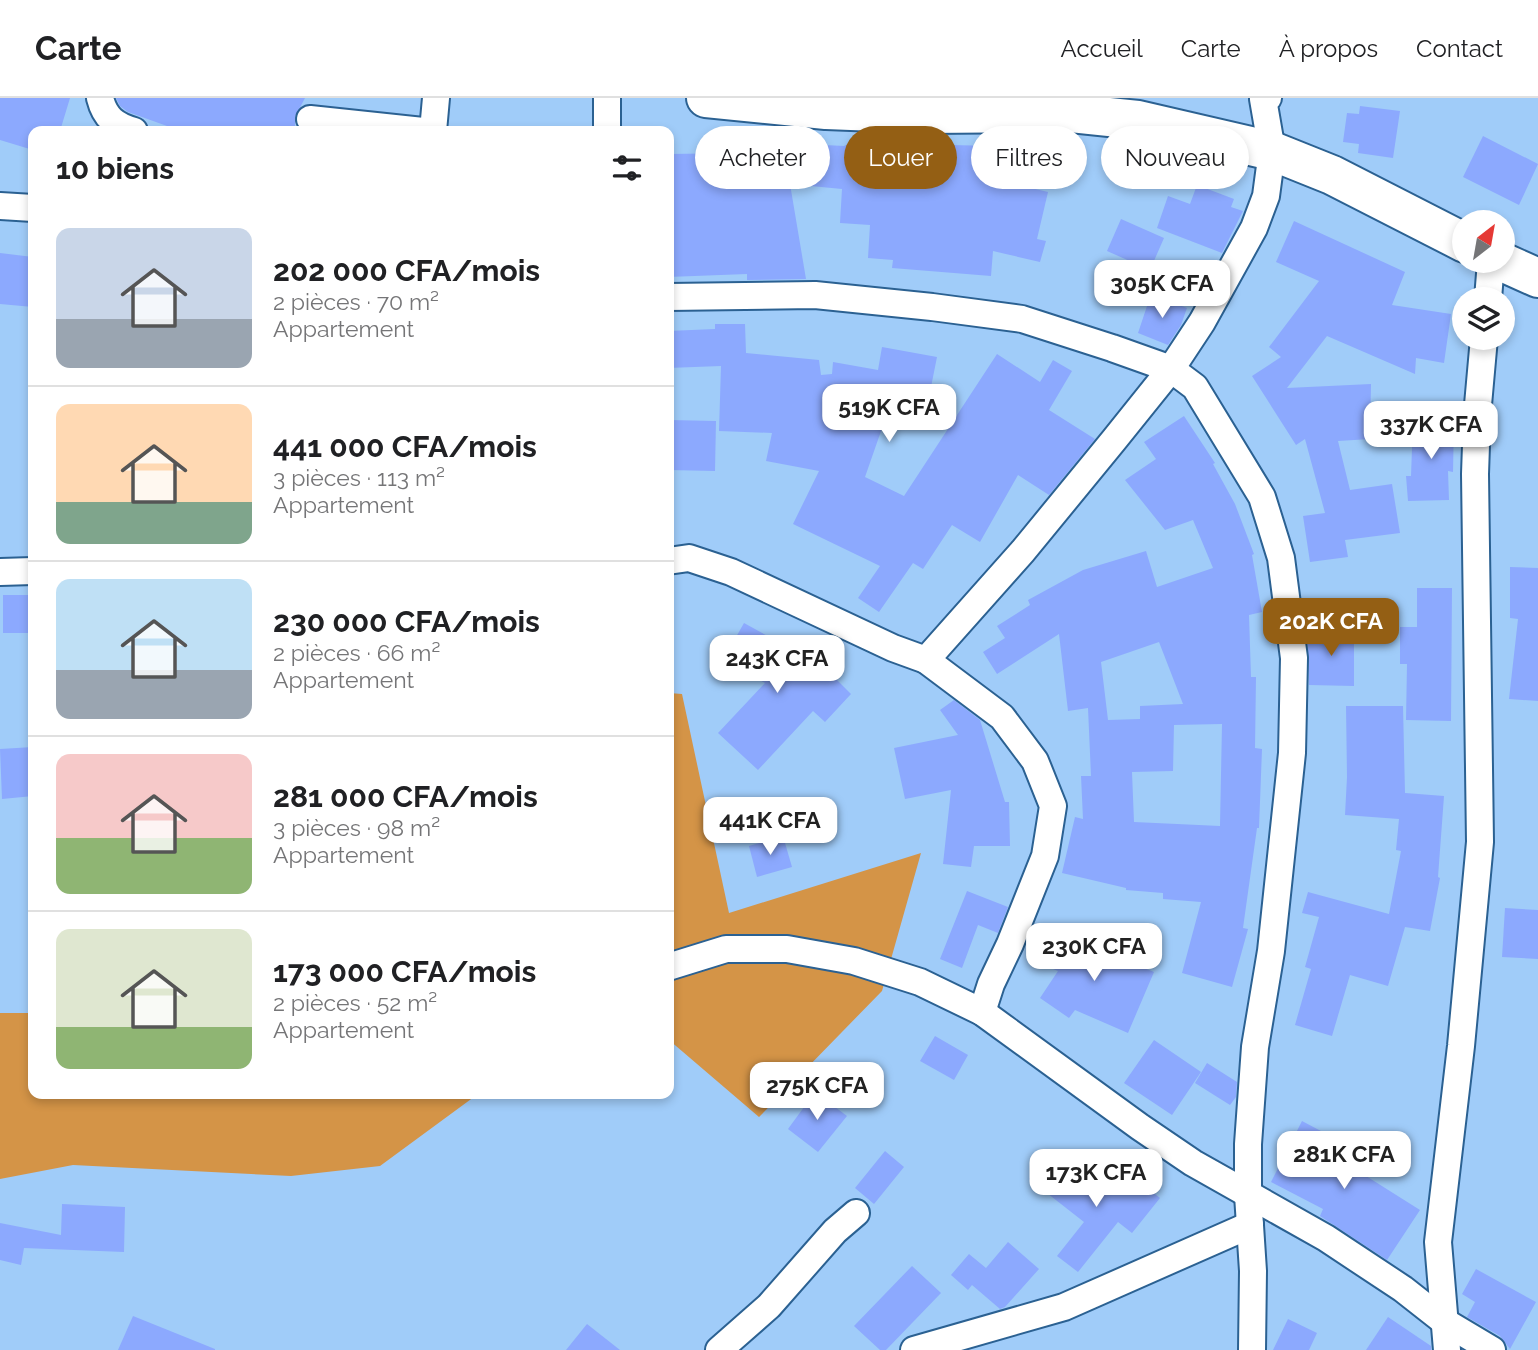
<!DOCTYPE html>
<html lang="fr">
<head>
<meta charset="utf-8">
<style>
	:root { --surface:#fff; --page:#f2f2f2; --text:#202124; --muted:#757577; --line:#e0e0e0; --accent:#945f14 }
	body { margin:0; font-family:Raleway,sans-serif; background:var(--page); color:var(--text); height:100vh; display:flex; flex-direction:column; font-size:26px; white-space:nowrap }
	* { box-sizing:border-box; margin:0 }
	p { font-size:23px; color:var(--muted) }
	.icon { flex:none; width:38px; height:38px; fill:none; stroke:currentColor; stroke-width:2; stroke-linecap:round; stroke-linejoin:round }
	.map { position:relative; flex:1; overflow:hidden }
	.panel { position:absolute; left:28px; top:28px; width:646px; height:973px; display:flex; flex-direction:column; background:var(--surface); border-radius:14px; box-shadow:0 4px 10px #0003 }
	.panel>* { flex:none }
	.top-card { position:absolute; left:695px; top:28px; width:665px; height:63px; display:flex; gap:14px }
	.needle { width:46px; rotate:31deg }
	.buttons { position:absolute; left:1452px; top:112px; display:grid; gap:14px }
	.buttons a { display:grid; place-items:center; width:63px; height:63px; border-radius:50%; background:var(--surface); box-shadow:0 4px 10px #0003; font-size:35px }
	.price { position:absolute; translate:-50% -60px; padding:0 16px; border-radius:14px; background:#fff; color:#222; font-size:23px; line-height:46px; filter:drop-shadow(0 2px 4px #0008) }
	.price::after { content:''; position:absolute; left:50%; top:42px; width:21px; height:16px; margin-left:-10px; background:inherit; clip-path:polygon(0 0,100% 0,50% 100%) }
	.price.on { background:var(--accent); color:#fff }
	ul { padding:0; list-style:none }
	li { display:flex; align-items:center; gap:21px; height:175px; padding:0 28px }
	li+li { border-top:2px solid var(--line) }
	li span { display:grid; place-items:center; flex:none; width:196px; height:140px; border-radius:14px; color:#555 }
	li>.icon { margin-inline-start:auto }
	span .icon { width:84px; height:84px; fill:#fffc; stroke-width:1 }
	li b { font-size:30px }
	h2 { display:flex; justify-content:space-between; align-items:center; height:84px; padding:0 28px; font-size:30px }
	.pill { padding:0 24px; border-radius:32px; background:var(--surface); box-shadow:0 4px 10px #0003; font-size:24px; line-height:63px }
	.pill.on { background:var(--accent); color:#fff }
	header { display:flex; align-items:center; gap:42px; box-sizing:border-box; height:98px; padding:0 35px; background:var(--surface); border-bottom:2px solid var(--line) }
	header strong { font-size:33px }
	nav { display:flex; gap:38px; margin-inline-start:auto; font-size:24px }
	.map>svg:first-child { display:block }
</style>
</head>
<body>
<header>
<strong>Carte</strong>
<nav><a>Accueil</a><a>Carte</a><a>À propos</a><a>Contact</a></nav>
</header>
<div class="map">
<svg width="1538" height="1252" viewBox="0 0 1538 1252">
	<rect width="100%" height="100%" fill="#a0ccf9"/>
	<!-- green -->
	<g fill="#d49447">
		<path d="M669,595L682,596L729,815L921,755L882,893L759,1019L669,942Z"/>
		<path d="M0,915H33V996H478L380,1068L291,1078L73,1067L0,1081Z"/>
	</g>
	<!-- building -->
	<g fill="#8ca9fe" fill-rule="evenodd">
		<path d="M0,0H70L60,33H33V52L0,42Z"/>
		<path d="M116,0H305L295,19V33H181L128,14L120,8Z"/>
		<path d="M1360,8L1400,13L1393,60L1358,55L1359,46L1343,44L1347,15L1359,16Z"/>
		<path d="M1483,38L1538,66L1519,107L1463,79Z"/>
		<path d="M745,43L844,48L848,46L901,48L900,56L948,61L949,47L997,48L996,70L1030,78L1027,89L1048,94L1037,141L1046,143L1040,164L993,153L991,178L892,170L893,162L868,160L870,127L840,125L842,91L790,86L806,181L747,182V176L668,179V56L744,55Z"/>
		<path d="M1197,87L1234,101L1231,109L1243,113L1222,155L1157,130L1168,98L1190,106Z"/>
		<path d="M1121,121L1164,140L1150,172L1107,153Z"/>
		<path d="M1294,123L1405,174L1392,207L1451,216L1444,265L1416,260L1415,276L1327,238L1287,290L1371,286L1370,341L1338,343L1350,392L1392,386L1400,435L1345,442L1348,459L1310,464L1303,418L1325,415L1305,341L1296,347L1252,278L1281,259L1269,249L1319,183L1276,164Z"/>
		<path d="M0,155L33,159V209L0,206Z"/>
		<path d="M1151,196L1187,210L1181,227L1168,247L1138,235Z"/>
		<path d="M715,226H745L746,255L819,262L821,277L832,276L833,264L878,272L882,249L937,259L929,299L895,293L865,379L904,398L997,256L1040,284L1053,262L1072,273L1049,312L1095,341L1049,397L1018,377L980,444L952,427L923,471L913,465L879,514L858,500L880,468L793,426L819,373L766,363L772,335L719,333L721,268L668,270V233L715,231Z"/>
		<path d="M1184,318L1215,365L1213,366L1235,406L1254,456L1252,457L1262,514L1249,517L1251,579H1256L1255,650L1262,651L1259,730H1257L1243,830L1248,831L1232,889L1182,875L1201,804L1163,801V795L1126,792V790L1062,775L1075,719L1083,721L1081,678H1091L1088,610L1068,613L1059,536L997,576L983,554L1005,540L997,528L1030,507L1028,502L1083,472L1146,453L1157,489L1213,470L1193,422L1165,432L1125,382L1156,361L1144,344ZM1159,544L1183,606L1140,608V621L1108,622L1101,564ZM1222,626L1220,728L1134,724L1132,674L1173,673L1174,627Z"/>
		<path d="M669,322L716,323L715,373L668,372Z"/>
		<path d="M1413,323L1454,324L1453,374L1448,373L1449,402L1408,403L1406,378H1411Z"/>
		<path d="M1510,469L1538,470V603L1509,601L1518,521L1510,520Z"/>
		<path d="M1417,490H1452L1451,623L1406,622L1407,566H1400V529H1417Z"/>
		<rect x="3" y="497" width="30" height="38"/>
		<path d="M744,525L825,570L851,596L825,624L813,613L758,672L718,635L765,585L723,562Z"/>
		<path d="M1307,532L1354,533V588L1309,587Z"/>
		<path d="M954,602L980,622L1005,704H1009L1010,748H974L971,769L943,766L951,692L905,701L894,650L958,637L940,612Z"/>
		<path d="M1346,608H1403L1405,695L1444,698L1438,779L1440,780L1430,833L1405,829L1388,888L1350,877L1332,938L1295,927L1311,871L1305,869L1319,819L1302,815L1308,794L1389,816L1401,753L1396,752L1399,721L1345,717L1347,679Z"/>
		<path d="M33,649V698L2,701L0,651Z"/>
		<path d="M783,738L792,769L757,779L749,748Z"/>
		<path d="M967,793L1008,809L998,835L978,827L962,870L940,861Z"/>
		<path d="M1505,810L1538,812V861L1502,859Z"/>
		<path d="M1053,833L1154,874L1128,935L1075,912L1069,920L1040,900L1058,873L1041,866Z"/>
		<path d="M935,938L968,957L954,982L920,963Z"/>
		<path d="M1154,942L1201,974L1172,1017L1124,985Z"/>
		<path d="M1207,965L1237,984L1236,999L1230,1007L1195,985Z"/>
		<path d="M815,994L847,1018L818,1054L788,1031Z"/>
		<path d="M1302,1023L1355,1051L1347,1066L1420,1112L1387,1162L1320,1118L1323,1111L1271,1084Z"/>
		<path d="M885,1053L904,1069L874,1106L855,1090Z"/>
		<path d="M1044,1062L1094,1101L1119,1068L1160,1100L1132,1135L1118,1124L1078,1174L1057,1158L1084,1124L1029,1081Z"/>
		<path d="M62,1106L125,1109L124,1154L24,1150L21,1167L0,1162V1125L61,1137Z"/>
		<path d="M1008,1144L1039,1171L1005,1209L1000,1211L972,1187L968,1192L951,1177L969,1156L986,1170Z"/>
		<path d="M912,1168L941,1195L886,1252H880L854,1228Z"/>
		<path d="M1476,1171L1536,1204L1510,1251L1500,1238L1467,1219L1475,1204L1462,1196Z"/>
		<path d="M133,1218L215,1251V1252H118Z"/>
		<path d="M1388,1219L1431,1248V1252H1366Z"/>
		<path d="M1288,1221L1317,1235L1309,1252H1273Z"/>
		<path d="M587,1226L620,1252H566Z"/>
	</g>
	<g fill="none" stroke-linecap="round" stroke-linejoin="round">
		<defs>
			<g id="street">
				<path d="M100,0C105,20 115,27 134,33"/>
				<path d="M310,21L423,33"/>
				<path d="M433,33L436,0"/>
				<path d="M607,33V0"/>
				<path d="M0,108L33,110"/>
				<path d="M668,199L815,197L932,209L1022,221L1112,250L1171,271L1195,289L1262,399L1281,460L1294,560L1292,655L1271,853L1255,949L1248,1046V1097L1253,1173L1252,1252"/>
				<path d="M1488,201L1491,163"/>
				<path d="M668,463L689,460L731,474L893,550L926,562L1023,453L1114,342L1171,271L1202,224L1254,130L1266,98L1272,53L1263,1L1268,0"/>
				<path d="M0,474L33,473"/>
				<path d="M926,562L1002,619L1035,663L1053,708L1045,758L1010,846L991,886L982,914"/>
				<path d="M668,869L726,851H787L854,863L920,884L982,914L1140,1029L1193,1065L1326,1140L1403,1191L1445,1224L1492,1252"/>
				<path d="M719,1252L769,1208L835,1133L856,1115"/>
				<path d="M914,1252L1064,1209L1250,1127"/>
				<path d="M1447,1252L1438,1144L1461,948L1480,744L1475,376L1477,318L1484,240"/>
			</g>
			<g id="secondary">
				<path d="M706,0L826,12L927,16L1071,15L1138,22L1272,53L1332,77L1465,145"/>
				<path d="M1500,163L1538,180"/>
			</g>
		</defs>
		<!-- street casing -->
		<use href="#street" stroke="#2b6192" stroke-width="30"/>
		<!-- secondary casing -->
		<use href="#secondary" stroke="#2b6192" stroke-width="42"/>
		<!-- street -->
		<use href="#street" stroke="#fff" stroke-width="26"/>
		<!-- secondary -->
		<use href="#secondary" stroke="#fff" stroke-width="38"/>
	</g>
</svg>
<div class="buttons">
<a><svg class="needle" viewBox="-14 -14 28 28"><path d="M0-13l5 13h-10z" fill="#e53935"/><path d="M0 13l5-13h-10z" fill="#757577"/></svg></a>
<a><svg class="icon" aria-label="layers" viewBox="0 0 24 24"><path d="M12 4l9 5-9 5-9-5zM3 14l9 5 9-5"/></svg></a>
</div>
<b class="price" style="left:1162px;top:222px">305K CFA</b>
<b class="price" style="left:889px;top:346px">519K CFA</b>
<b class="price" style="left:1431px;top:363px">337K CFA</b>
<b class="price on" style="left:1331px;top:560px">202K CFA</b>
<b class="price" style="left:777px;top:597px">243K CFA</b>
<b class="price" style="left:770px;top:759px">441K CFA</b>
<b class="price" style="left:1094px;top:885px">230K CFA</b>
<b class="price" style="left:817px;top:1024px">275K CFA</b>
<b class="price" style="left:1344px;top:1093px">281K CFA</b>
<b class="price" style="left:1096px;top:1111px">173K CFA</b>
<div class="top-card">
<a class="pill">Acheter</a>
<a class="pill on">Louer</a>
<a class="pill">Filtres</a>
<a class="pill">Nouveau</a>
</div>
<section class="panel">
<h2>10 biens<svg class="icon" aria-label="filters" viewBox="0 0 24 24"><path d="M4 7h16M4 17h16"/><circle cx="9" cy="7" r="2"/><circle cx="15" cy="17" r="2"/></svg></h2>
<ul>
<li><span style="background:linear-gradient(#c9d6e8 65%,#9aa5b1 0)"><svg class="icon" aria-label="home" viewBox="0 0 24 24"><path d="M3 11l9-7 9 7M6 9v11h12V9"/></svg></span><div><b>202 000 CFA/mois</b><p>2 pièces · 70 m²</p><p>Appartement</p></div></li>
<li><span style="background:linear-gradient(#ffd9b3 70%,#7fa58c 0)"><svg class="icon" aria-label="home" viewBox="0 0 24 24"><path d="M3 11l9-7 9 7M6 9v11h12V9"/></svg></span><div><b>441 000 CFA/mois</b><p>3 pièces · 113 m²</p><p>Appartement</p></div></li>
<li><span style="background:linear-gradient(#bfe0f5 65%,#9aa5b1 0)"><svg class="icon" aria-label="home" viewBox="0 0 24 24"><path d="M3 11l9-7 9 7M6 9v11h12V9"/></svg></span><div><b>230 000 CFA/mois</b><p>2 pièces · 66 m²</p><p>Appartement</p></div></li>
<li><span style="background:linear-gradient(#f6c9c9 60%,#8fb573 0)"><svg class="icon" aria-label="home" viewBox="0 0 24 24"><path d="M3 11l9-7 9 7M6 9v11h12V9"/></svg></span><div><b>281 000 CFA/mois</b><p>3 pièces · 98 m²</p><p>Appartement</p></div></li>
<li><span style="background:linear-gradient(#dfe7d0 70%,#8fb573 0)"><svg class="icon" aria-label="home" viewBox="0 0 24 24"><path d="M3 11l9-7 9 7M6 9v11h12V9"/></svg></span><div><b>173 000 CFA/mois</b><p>2 pièces · 52 m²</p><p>Appartement</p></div></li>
</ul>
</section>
</div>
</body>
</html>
